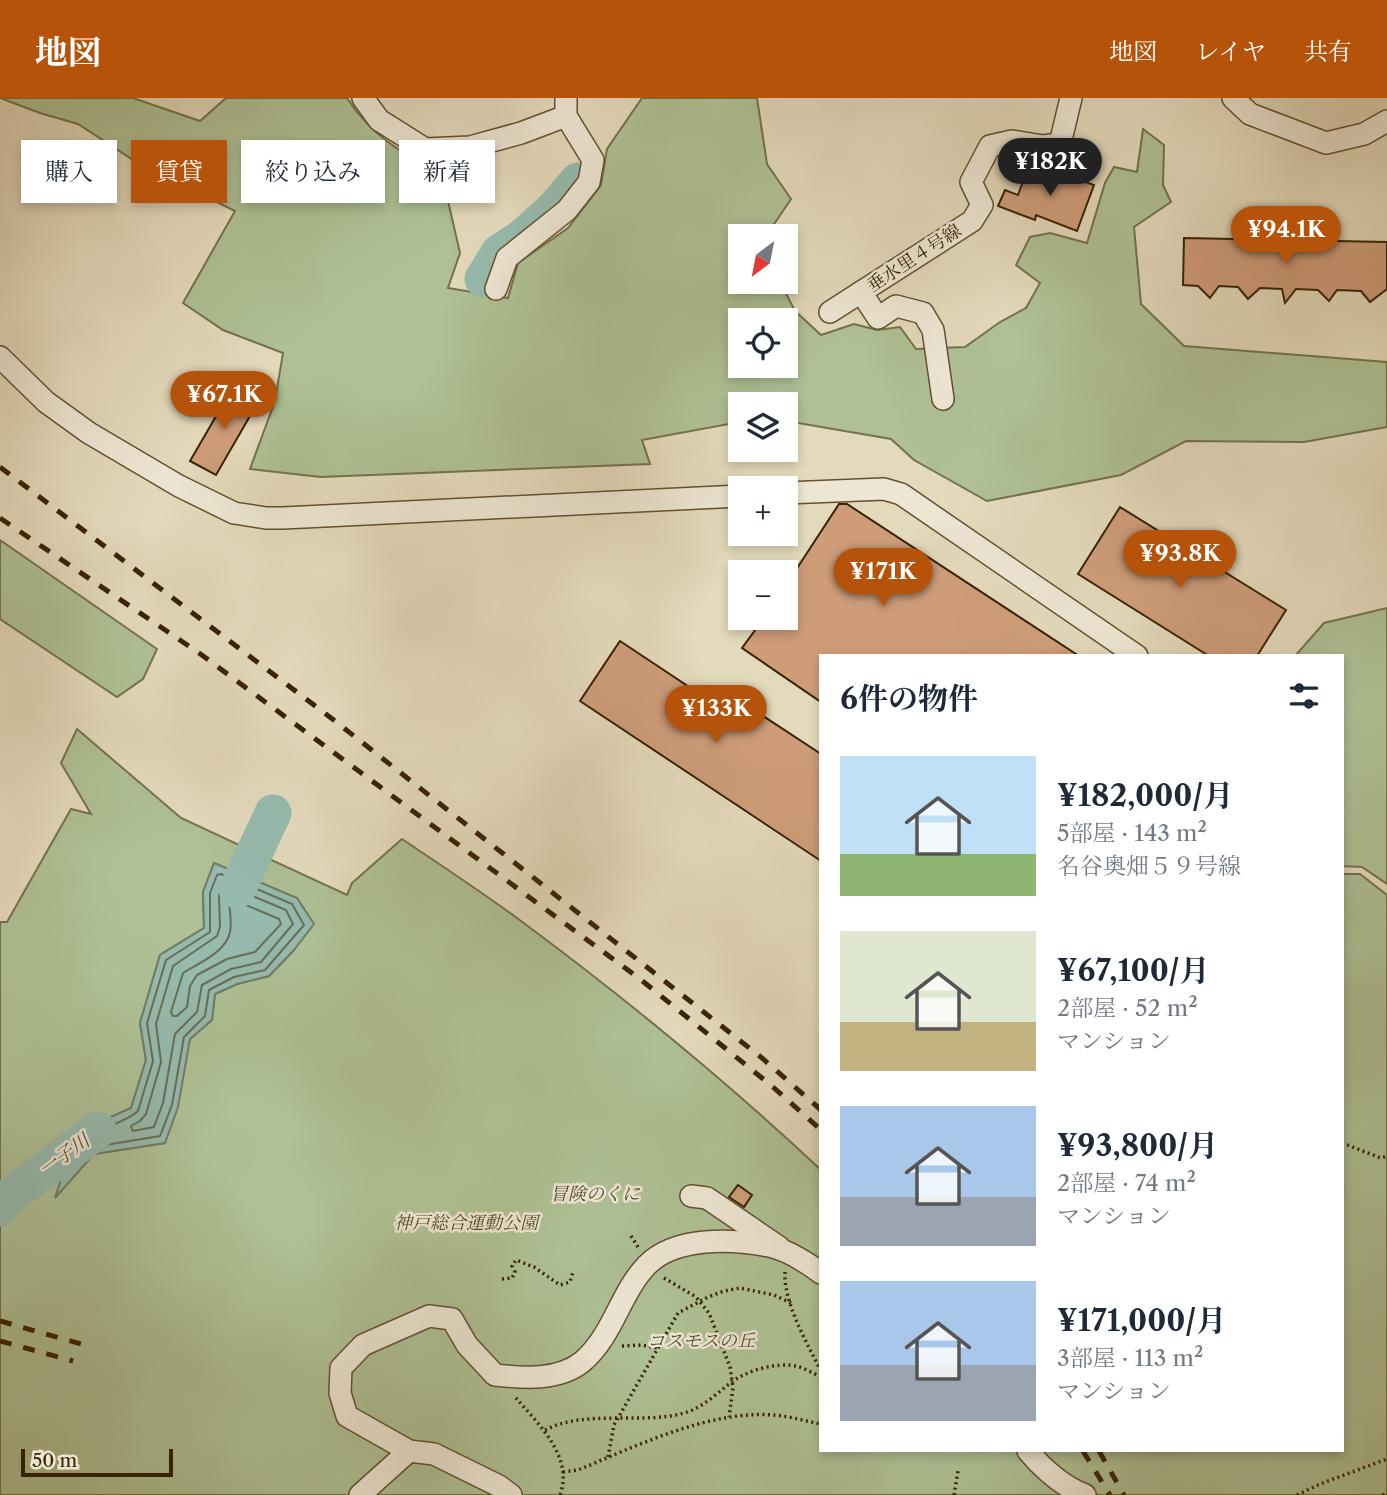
<!DOCTYPE html>
<html lang="ja">
<head>
<meta charset="utf-8">
<style>
	:root { --surface:#fff; --page:#f6f6f7; --text:#1f2937; --muted:#747a83; --accent:#b45309 }
	body { margin:0; font-family:"Libre Caslon Text","Noto Serif JP",serif; background:var(--page); color:var(--text); height:100vh; display:flex; flex-direction:column; font-size:26px; white-space:nowrap }
	* { box-sizing:border-box; margin:0 }
	p { font-size:23px; color:var(--muted) }
	.icon { flex:none; width:38px; height:38px; fill:none; stroke:currentColor; stroke-width:2; stroke-linecap:round; stroke-linejoin:round }
	.map { position:relative; flex:1; overflow:hidden }
	.drawer { position:absolute; left:819px; top:556px; width:525px; height:798px; display:flex; flex-direction:column; background:var(--surface); border-radius:0px; box-shadow:0 4px 10px #0003 }
	.drawer>* { flex:none }
	.hud { position:absolute; left:21px; top:42px; width:665px; height:63px; display:flex; gap:14px }
	.needle { width:46px; rotate:212deg }
	.buttons { position:absolute; left:728px; top:126px; display:grid; gap:14px }
	.buttons a { display:grid; place-items:center; width:70px; height:70px; border-radius:0px; background:var(--surface); box-shadow:0 4px 10px #0003; font-size:35px }
	.scale { position:absolute; left:21px; bottom:18px; width:152px; box-sizing:border-box; padding-left:7px; border:4px solid #382302; border-top:0; font-size:19px; line-height:24px; white-space:nowrap; color:#382302; -webkit-text-stroke:5px #ede6d3; paint-order:stroke }
	.price { position:absolute; translate:-50% -60px; padding:0 16px; border-radius:24px; background:var(--accent); color:#fff; font-size:23px; line-height:46px; filter:drop-shadow(0 2px 4px #0008) }
	.price::after { content:''; position:absolute; left:50%; top:42px; width:21px; height:16px; margin-left:-10px; background:inherit; clip-path:polygon(0 0,100% 0,50% 100%) }
	.price.active { background:#222; color:#fff }
	ul { padding:0; list-style:none }
	li { display:flex; align-items:center; gap:21px; height:175px; padding:0 21px }
	li span { display:grid; place-items:center; flex:none; width:196px; height:140px; border-radius:0px; color:#555 }
	li>.icon { margin-inline-start:auto }
	span .icon { width:84px; height:84px; fill:#fffc; stroke-width:1 }
	li b { font-size:30px }
	h2 { display:flex; justify-content:space-between; align-items:center; height:84px; padding:0 21px; font-size:30px }
	.tag { padding:0 24px; border-radius:0px; background:var(--surface); box-shadow:0 4px 10px #0003; font-size:24px; line-height:63px }
	.tag.active { background:var(--accent); color:#fff }
	header { display:flex; align-items:center; gap:42px; box-sizing:border-box; height:98px; padding:0 35px; background:var(--accent); color:#fff }
	header strong { font-size:33px }
	nav { display:flex; gap:38px; margin-inline-start:auto; font-size:24px }
	.map>svg:first-child { display:block }
</style>
</head>
<body>
<header>
<strong>地図</strong>
<nav><a>地図</a><a>レイヤ</a><a>共有</a></nav>
</header>
<div class="map">
<svg width="1387" height="1397" viewBox="0 0 1387 1397">
	<rect width="100%" height="100%" fill="#e3d9bb"/>
	<filter id="stains"><feTurbulence type="fractalNoise" baseFrequency=".00286" numOctaves="4"/><feColorMatrix values="0 0 0 0 .2 0 0 0 0 .09 0 0 0 0 .02 0 0 0 .5 -.17"/></filter>
	<radialGradient id="worn" r=".72"><stop offset=".6" stop-color="#630" stop-opacity="0"/><stop offset="1" stop-color="#630" stop-opacity=".3"/></radialGradient>
	<!-- green -->
	<g fill="#aec094" stroke="#73724b" stroke-width="2" fill-rule="evenodd">
		<path d="M0,0H133L200,23L226,0H347C372,39 403,55 442,77L460,155L448,190L508,200L518,165L568,130L601,87L607,51L642,0H757L767,66L791,101L766,138H740V184H780L795,213L821,237L854,226L877,232L900,229L916,251L965,249L1000,224L1026,210L1040,185L1016,167L1030,139L1050,135L1087,145L1105,85L1114,69L1137,74L1143,31L1164,47L1163,87L1171,104L1134,129L1141,206L1184,248L1387,264V329L1304,344L1186,343L1121,377L987,403L914,362L891,341L786,323V306H740V324L642,342L650,366L321,379L250,371L275,303L283,255L223,232L183,205L235,113L139,66L78,26L40,15ZM740,222H786V268H740Z"/>
		<path d="M0,442L157,551L143,581L117,599L0,521Z"/>
		<path d="M1387,510V786L1362,769L1342,768V558H1295L1324,525Z"/>
		<path d="M77,631L181,720L347,797L352,785L402,741C442,768 482,794 521,823C625,900 726,983 821,1072V1353H1342V776H1360L1387,797V1397H0V824H7L71,711L91,716L61,665ZM214,765L297,800L313,826L293,853L269,878L237,886L215,896L212,922L190,941L165,1045L94,1056L104,1022L131,1010L146,962L140,925L160,857L204,830L203,794Z"/>
	</g>
	<!-- water -->
	<path fill="#96baad" stroke="#707e69" stroke-width="2" d="M214,765L297,800L314,826L293,853L269,878L237,886L215,896L212,922L190,941L178,1009L165,1045L94,1056L55,1100L73,1044L104,1022L131,1010L146,962L140,925L160,857L204,830L203,794Z"/>
	<g fill="none" stroke-linecap="round" stroke-linejoin="round">
		<!-- shore -->
		<g stroke="#676e58" stroke-width="2">
			<path d="M221,776L292,806L304,827L265,872L234,879L209,892L205,918L184,939L172,1007L160,1038L93,1049L82,1059L78,1060L76,1056C84,1030 121,1029 138,1013L153,963L147,925L166,862L210,834V795L217,777Z"/>
			<path d="M226,787L286,812L293,826L261,864L231,871L202,887L197,914L175,936L163,1005L154,1029L133,1033L131,1028L140,1023L146,1016L161,964L156,926L173,868L217,838L220,829L219,797L222,788Z"/>
			<path d="M234,802L279,821L281,826L255,854L227,861L197,877L190,888L187,909L177,918H173L171,914L183,875C199,865 226,854 230,834C232,825 230,814 229,805Z"/>
		</g>
		<!-- river -->
		<g stroke="#96baad" stroke-width="37">
			<path d="M483,181L499,155L523,139L554,111L578,83"/>
			<path d="M237,792L273,715"/>
			<path d="M0,1110L3,1103L98,1032"/>
		</g>
	</g>
	<!-- building -->
	<g fill="#ce9c79" stroke="#382302" stroke-width="2">
		<path d="M1042,68L1094,87L1077,133L1036,117L1035,122L998,108L1005,92L1018,97L1026,75L1033,78L1035,73L1039,75Z"/>
		<path d="M1184,140L1387,144V191L1370,204L1361,193L1337,192L1329,203L1318,192L1296,191L1285,205L1282,191L1260,190L1248,201L1238,189L1219,188L1210,200L1198,188L1183,187Z"/>
		<path d="M233,289L258,304L216,377L190,363Z"/>
		<path d="M839,406H847L1079,558H821V604L742,550L764,520H786V487Z"/>
		<path d="M1120,409L1286,512L1257,558H1209L1078,476Z"/>
		<path d="M620,543L739,622L748,608L821,656V763L580,603Z"/>
		<path d="M738,1087L752,1097L744,1109L729,1099Z"/>
	</g>
	<g fill="none" stroke-linecap="round" stroke-linejoin="round">
		<defs>
			<g id="minor">
				<path d="M363,0L379,22L425,51L470,49L521,35L566,18"/>
				<path d="M1233,0L1250,16L1326,45L1364,36L1387,23"/>
				<path d="M496,191L507,160L567,112L589,84L593,62L566,18V0"/>
				<path d="M861,194L878,220L896,208L923,215L933,232L943,301"/>
				<path d="M830,214L972,123L982,107L971,84L990,48L1012,43L1043,48L1060,46L1071,0"/>
				<path d="M0,259L46,304L89,335L179,388L234,415L266,420H283L740,398"/>
				<path d="M786,395L884,391L901,396L1137,558"/>
				<path d="M691,1098L707,1100L779,1149"/>
				<path d="M1028,1353C1044,1372 1062,1388 1085,1397"/>
				<path d="M360,1397L409,1353"/>
				<path d="M511,1397L499,1388L434,1356L409,1353L347,1318L340,1295L341,1270L363,1247L429,1218L452,1221L467,1247L495,1277C523,1280 558,1283 582,1264C613,1238 620,1195 647,1167C676,1138 732,1141 769,1148C788,1152 806,1164 821,1175"/>
			</g>
		</defs>
		<!-- minor casing -->
		<use href="#minor" stroke="#635030" stroke-width="24"/>
		<!-- path -->
		<g stroke="#382302" stroke-width="3.5" stroke-dasharray="2 3.5" stroke-linecap="butt">
			<path d="M1342,1045L1381,1060L1387,1058"/>
			<path d="M631,1138L638,1149"/>
			<path d="M785,1174C783,1204 808,1247 821,1273"/>
			<path d="M664,1180L696,1199L709,1215L730,1269L733,1290L729,1319"/>
			<path d="M502,1181L512,1180L515,1174L512,1168L516,1162L534,1169L560,1187L570,1184L573,1174"/>
			<path d="M622,1248L641,1247L658,1250"/>
			<path d="M516,1300C539,1327 574,1359 560,1397"/>
			<path d="M545,1332C585,1311 643,1327 684,1315C702,1310 715,1297 729,1286C745,1273 775,1264 796,1268C804,1270 813,1275 821,1279"/>
			<path d="M608,1359L614,1327L678,1215L708,1199L724,1193L740,1190L774,1197L791,1205"/>
			<path d="M563,1374L578,1372C636,1348 710,1312 773,1317C789,1318 805,1323 821,1326"/>
			<path d="M954,1397L958,1373"/>
			<path d="M1297,1397L1320,1386L1387,1361"/>
			<path d="M1383,1397L1387,1394"/>
		</g>
		<!-- minor -->
		<use href="#minor" stroke="#ede6d3" stroke-width="21"/>
		<!-- rail -->
		<g stroke="#382302" stroke-width="5" stroke-dasharray="12 12" stroke-linecap="butt">
			<path d="M0,369L335,623L762,960L821,1012"/>
			<path d="M0,420L199,555L640,881L773,989L821,1032"/>
			<path d="M0,1223L81,1246"/>
			<path d="M0,1243L73,1263"/>
			<path d="M1083,1353L1110,1397"/>
			<path d="M1099,1353L1124,1397"/>
		</g>
	</g>
	<g text-anchor="middle" dominant-baseline="central" stroke-width="5" stroke-linejoin="round" paint-order="stroke">
		<!-- street labels -->
		<g font-size="18" fill="#382302" stroke="#ede6d3">
			<text transform="translate(914 160) rotate(-33)">垂水里４号線</text>
		</g>
		<!-- park labels -->
		<g font-size="18" font-style="italic" fill="#564a26" stroke="#ede6d3">
			<text x="595" y="1096">冒険のくに</text>
			<text x="466" y="1125">神戸総合運動公園</text>
			<text x="701" y="1243">コスモスの丘</text>
		</g>
		<!-- water labels -->
		<g font-size="19" font-style="italic" fill="#545035" stroke="#ede6d3">
			<text transform="translate(64 1057) rotate(-36)">一子川</text>
		</g>
	</g>
	<rect width="100%" height="100%" filter="url(#stains)"/>
	<rect width="100%" height="100%" fill="url(#worn)"/>
</svg>
<div class="buttons">
<a><svg class="needle" viewBox="-14 -14 28 28"><path d="M0-13l5 13h-10z" fill="#e53935"/><path d="M0 13l5-13h-10z" fill="#747a83"/></svg></a>
<a><svg class="icon" aria-label="locate" viewBox="0 0 24 24"><circle cx="12" cy="12" r="6"/><path d="M12 2v4M12 18v4M2 12h4M18 12h4"/></svg></a>
<a><svg class="icon" aria-label="layers" viewBox="0 0 24 24"><path d="M12 4l9 5-9 5-9-5zM3 14l9 5 9-5"/></svg></a>
<a>+</a>
<a>−</a>
</div>
<div class="scale">50 m</div>
<b class="price active" style="left:1050px;top:100px">¥182K</b>
<b class="price" style="left:1286px;top:168px">¥94.1K</b>
<b class="price" style="left:224px;top:333px">¥67.1K</b>
<b class="price" style="left:1180px;top:492px">¥93.8K</b>
<b class="price" style="left:883px;top:510px">¥171K</b>
<b class="price" style="left:716px;top:647px">¥133K</b>
<div class="hud">
<a class="tag">購入</a>
<a class="tag active">賃貸</a>
<a class="tag">絞り込み</a>
<a class="tag">新着</a>
</div>
<section class="drawer">
<h2>6件の物件<svg class="icon" aria-label="filters" viewBox="0 0 24 24"><path d="M4 7h16M4 17h16"/><circle cx="9" cy="7" r="2"/><circle cx="15" cy="17" r="2"/></svg></h2>
<ul>
<li><span style="background:linear-gradient(#bfe0f5 70%,#8fb573 0)"><svg class="icon" aria-label="home" viewBox="0 0 24 24"><path d="M3 11l9-7 9 7M6 9v11h12V9"/></svg></span><div><b>¥182,000/月</b><p>5部屋 · 143 m²</p><p>名谷奥畑５９号線</p></div></li>
<li><span style="background:linear-gradient(#dfe7d0 65%,#c2b280 0)"><svg class="icon" aria-label="home" viewBox="0 0 24 24"><path d="M3 11l9-7 9 7M6 9v11h12V9"/></svg></span><div><b>¥67,100/月</b><p>2部屋 · 52 m²</p><p>マンション</p></div></li>
<li><span style="background:linear-gradient(#a9c7e8 65%,#9aa5b1 0)"><svg class="icon" aria-label="home" viewBox="0 0 24 24"><path d="M3 11l9-7 9 7M6 9v11h12V9"/></svg></span><div><b>¥93,800/月</b><p>2部屋 · 74 m²</p><p>マンション</p></div></li>
<li><span style="background:linear-gradient(#a9c7e8 60%,#9aa5b1 0)"><svg class="icon" aria-label="home" viewBox="0 0 24 24"><path d="M3 11l9-7 9 7M6 9v11h12V9"/></svg></span><div><b>¥171,000/月</b><p>3部屋 · 113 m²</p><p>マンション</p></div></li>
</ul>
</section>
</div>
</body>
</html>
